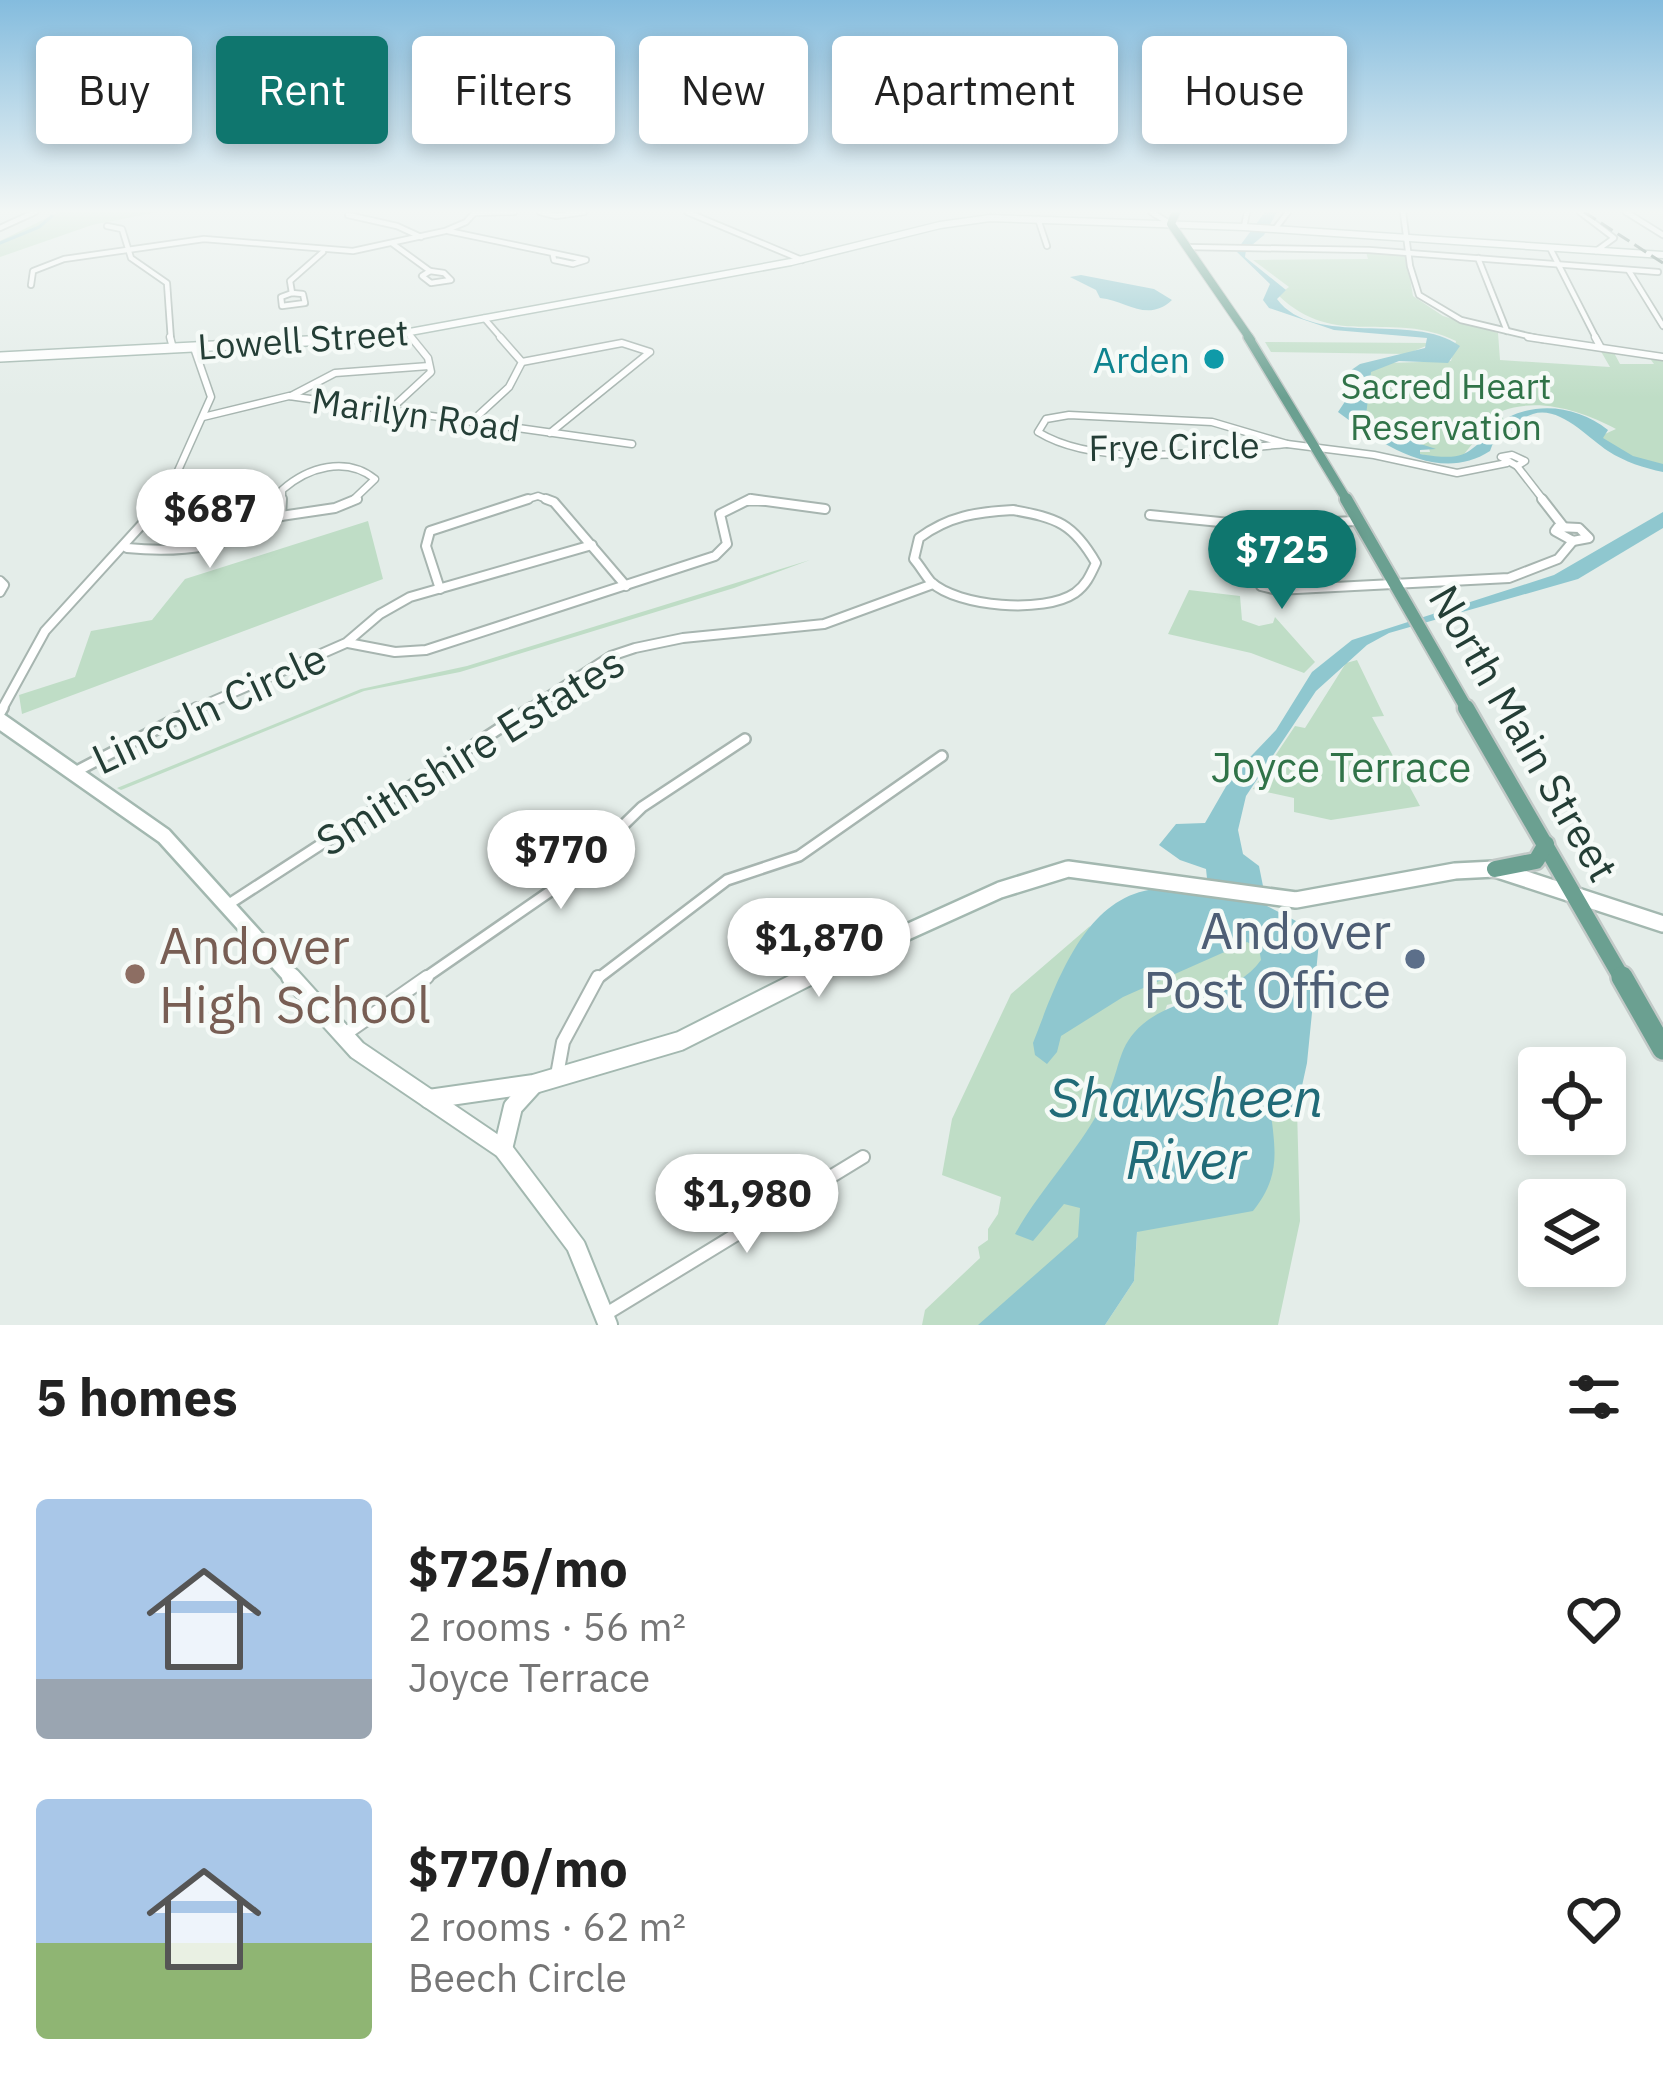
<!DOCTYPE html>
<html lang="en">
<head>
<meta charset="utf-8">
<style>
	:root { --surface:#fff; --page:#f6f6f6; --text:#222; --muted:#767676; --accent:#0f766e }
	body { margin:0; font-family:"IBM Plex Sans",sans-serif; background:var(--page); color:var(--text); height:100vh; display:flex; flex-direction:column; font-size:45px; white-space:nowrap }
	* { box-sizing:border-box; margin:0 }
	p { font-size:39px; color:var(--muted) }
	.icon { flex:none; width:66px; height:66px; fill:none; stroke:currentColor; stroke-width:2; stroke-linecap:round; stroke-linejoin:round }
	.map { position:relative; height:1325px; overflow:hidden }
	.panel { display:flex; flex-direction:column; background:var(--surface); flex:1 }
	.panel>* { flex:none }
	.top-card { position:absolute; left:36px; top:36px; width:1593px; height:108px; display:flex; gap:24px }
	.tools { position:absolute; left:1518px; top:1047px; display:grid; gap:24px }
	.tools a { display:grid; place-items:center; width:108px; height:108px; border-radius:12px; background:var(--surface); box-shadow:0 6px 18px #0003; font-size:60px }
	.price { position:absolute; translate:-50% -102px; padding:0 27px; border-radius:42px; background:#fff; color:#222; font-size:39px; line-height:78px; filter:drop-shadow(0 3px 6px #0008) }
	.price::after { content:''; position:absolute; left:50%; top:72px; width:36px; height:27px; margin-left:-18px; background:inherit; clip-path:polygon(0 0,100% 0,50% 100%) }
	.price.selected { background:var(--accent); color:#fff }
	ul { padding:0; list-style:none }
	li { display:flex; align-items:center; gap:36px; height:300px; padding:0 36px }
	li span { display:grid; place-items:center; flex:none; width:336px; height:240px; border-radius:12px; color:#555 }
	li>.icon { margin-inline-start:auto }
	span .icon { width:144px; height:144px; fill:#fffc; stroke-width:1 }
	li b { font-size:51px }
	h2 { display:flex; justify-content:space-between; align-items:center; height:144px; padding:0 36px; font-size:51px }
	.tag { padding:0 42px; border-radius:12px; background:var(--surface); box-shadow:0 6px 18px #0003; font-size:42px; line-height:108px }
	.tag.selected { background:var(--accent); color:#fff }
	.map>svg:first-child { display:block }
</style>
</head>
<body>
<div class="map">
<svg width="1663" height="1325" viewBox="0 0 1663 1325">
	<rect width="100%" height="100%" fill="#e4ede9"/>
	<!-- green -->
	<g fill="#bfddc6">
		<path d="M158,212L92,225L0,257V241L59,212Z"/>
		<path d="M1366,252L1406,255L1413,296L1443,316L1498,333L1500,360L1610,367L1599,348L1613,351L1620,364H1654L1648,356L1663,359V466L1630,457L1596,438L1616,429C1582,411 1539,397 1502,411L1505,430L1499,432L1488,424V433L1477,438L1457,463L1412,452H1430L1429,448L1378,437L1361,409L1366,372L1389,363L1451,361L1456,341C1391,309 1336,351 1278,295L1289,287L1253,260L1368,259Z"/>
		<path d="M1265,342L1433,343L1407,354L1271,352Z"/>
		<path d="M368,521L383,579L22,714L19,695L75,677L91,631L152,620L185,579Z"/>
		<path d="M810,560L734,588L460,672L364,691L121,790L117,788L361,689L467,666Z"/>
		<path d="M1189,590L1240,596L1242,620L1259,626L1273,623L1275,617L1315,662L1304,673L1251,653L1168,634Z"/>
		<path d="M1357,660L1384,716L1372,717L1420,806L1331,820L1294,812V798L1253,789L1295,726L1305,728L1346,663Z"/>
		<path d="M1090,926L1084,947L1279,937L1245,985L1167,1005L1105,1189L1072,1253L1002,1325H922L925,1310L980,1258L978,1247L988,1240V1229L998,1214L1001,1197L942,1175L952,1119L1011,994Z"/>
		<path d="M1236,1098L1297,1109L1300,1221L1278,1325H1105L1134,1281L1140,1187Z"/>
	</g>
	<!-- water -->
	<g fill="#8fc7cf">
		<path d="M1265,212H1277L1264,235L1246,250L1245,257L1286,290L1277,299C1314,349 1412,311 1460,346L1448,363L1399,361L1371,372L1366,416L1381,431L1436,449L1420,450V454C1477,464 1463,446 1504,429L1509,417C1542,401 1580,408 1608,430L1603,438L1633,456L1663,464V472C1644,468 1625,462 1608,451C1586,437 1552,396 1522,420C1513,428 1504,436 1493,443L1490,451C1438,485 1378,442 1338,412L1352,391L1347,373L1360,364L1425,348L1427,338L1334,330L1269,308L1263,300L1270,284L1236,251Z"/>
		<path d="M1081,275L1154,289L1172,300C1147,323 1128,301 1100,298L1096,290L1070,277Z"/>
		<path d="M1663,512V528L1578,579L1389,633L1367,645L1316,691L1246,796L1238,830L1243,854L1259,866L1267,906L1296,921L1319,942L1307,1063L1297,1109L1270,1105C1275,1150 1282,1174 1253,1211L1137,1232L1134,1281L1105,1325H978L1078,1237L1080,1208L1064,1204L1033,1241L1015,1234C1042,1186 1083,1146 1107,1096C1121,1067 1117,1046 1143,1024C1177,995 1234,998 1261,960L1259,948L1247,942L1123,997L1061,1036L1057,1052L1047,1064L1035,1055L1033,1043C1054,990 1080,906 1144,891C1164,886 1190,895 1209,897L1206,869L1180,860L1159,845L1176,824L1205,823L1232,776L1276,730L1312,672L1352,640L1554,575Z"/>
	</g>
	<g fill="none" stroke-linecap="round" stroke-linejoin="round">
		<!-- stream -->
		<path stroke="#8fc7cf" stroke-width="3" d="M0,243L39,227L52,216"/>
		<defs>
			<g id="street-far4">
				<path d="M540,212L556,216L584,212"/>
				<path d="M687,212L802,260"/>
				<path d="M1151,212L1171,224"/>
				<path d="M1403,212L1410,266L1419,295L1461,320L1545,340"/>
				<path d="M1580,212L1614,238L1596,251"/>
				<path d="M1626,212L1663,235"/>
				<path d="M474,213L514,212"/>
				<path d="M348,215L397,226L421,237"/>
				<path d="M1038,219L1047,246"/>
				<path d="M107,226L122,229L131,258L167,283L171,340"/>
				<path d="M1244,227L1247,212"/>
				<path d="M0,228L35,212"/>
				<path d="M1275,229L1288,212"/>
				<path d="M448,231L586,260L573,264L554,260L553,255"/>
				<path d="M393,244L430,271"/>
				<path d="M1187,247L1369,250L1658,272"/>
				<path d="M1550,248L1597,340"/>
				<path d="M1478,258L1507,331"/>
				<path d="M430,271L444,273L451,280L431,283L422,276Z"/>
				<path d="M1629,271L1663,326"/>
				<path d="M31,285L33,271L64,259L204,239L353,251L445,231L466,222L475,212"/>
				<path d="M292,293L303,294L305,303L282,306L281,297Z"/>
				<path d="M292,293L290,281L323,252"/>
				<path d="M484,318L503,340"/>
				<path d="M408,333L413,340"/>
			</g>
			<g id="street-far3">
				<path d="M170,337L173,348"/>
				<path d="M1528,337L1663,357"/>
				<path d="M1595,337L1600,346"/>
				<path d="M522,362L622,343L650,352L550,433"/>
				<path d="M291,396L335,373L429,366"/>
				<path d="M391,409L431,372L428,358L411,337"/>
				<path d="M1069,415L1212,422L1287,444C1214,450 1102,471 1038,432L1046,419Z"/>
				<path d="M203,417L289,396L632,444"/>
				<path d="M471,422L509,387L522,362L500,337"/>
				<path d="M1287,444L1374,455L1457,473L1507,463"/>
				<path d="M1512,455L1525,461L1517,466L1501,457Z"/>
				<path d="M1517,466L1545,502"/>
				<path d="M164,502L211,397L194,348"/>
				<path d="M282,502V490C308,467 346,456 375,479L351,502"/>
				<path d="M519,502L538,496L554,502"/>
				<path d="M744,502H774"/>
			</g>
			<g id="street-far2">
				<path d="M546,499L554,502L626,586"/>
				<path d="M751,499L825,509"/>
				<path d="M1542,499L1563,526"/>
				<path d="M1013,510C1057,518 1073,523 1096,563C1090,576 1086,585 1075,593C1044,614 958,607 931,582C925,575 920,566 914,559L919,538C949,516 976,512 1013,510Z"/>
				<path d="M1150,515L1250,525L1357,521"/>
				<path d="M281,516L282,499"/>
				<path d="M281,516L335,508L357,499"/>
				<path d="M1256,524L1268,570L1261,586L1277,590L1509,578L1558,559L1573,541"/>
				<path d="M1558,527L1579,528L1589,538L1573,541L1555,531Z"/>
				<path d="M127,548C186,554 230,546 281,516"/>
				<path d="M0,581L4,585L0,592"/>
				<path d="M440,589L426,546L430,531L528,499"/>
				<path d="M348,643L395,652L426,650L715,556L727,544L720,514L750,499"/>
				<path d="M1,711L45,631L165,499"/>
				<path d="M191,711L346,643L380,614L410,597L592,545"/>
				<path d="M526,711L611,656L635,648L683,638L824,624L933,584"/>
			</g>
			<g id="street-far1">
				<path d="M0,713L3,708"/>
				<path d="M73,773L197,708"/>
				<path d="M229,904L531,708"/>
				<path d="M422,980L568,879L642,807L745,739"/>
				<path d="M596,980L727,880L799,856L942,756"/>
			</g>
			<g id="street">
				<path d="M345,1034L427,977"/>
				<path d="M557,1075L563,1042L598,977"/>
				<path d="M606,1314L863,1157"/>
			</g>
			<path id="secondary-far3" d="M343,340L377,338L791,262L940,225L990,218L1244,227L1663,255"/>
			<path id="secondary-far2" d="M0,357L384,337"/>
			<g id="secondary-far1">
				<path d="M0,721L164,836L294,980"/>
				<path d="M801,980L1000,890L1068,869L1296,900L1455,871L1495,869L1663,924"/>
			</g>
			<g id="secondary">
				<path d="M291,977L357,1050L503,1149L576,1246L608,1325"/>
				<path d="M429,1099L534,1084L680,1041L807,977"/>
				<path d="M503,1149L513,1107L533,1085"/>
			</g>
			<path id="primary-far4" d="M1176,212L1171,224L1251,340"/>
			<path id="primary-far3" d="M1248,337L1348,502"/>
			<path id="primary-far2" d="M1346,499L1468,711"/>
			<g id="primary-far1">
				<path d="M1466,708L1623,980"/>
				<path d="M1495,869L1536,861L1546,844"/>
			</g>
			<path id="primary" d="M1622,977L1663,1049"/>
		</defs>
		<!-- street-far4 casing -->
		<use href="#street-far4" stroke="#a7b5b0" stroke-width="8"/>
		<!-- street-far3 casing -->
		<use href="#street-far3" stroke="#a7b5b0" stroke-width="9"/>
		<!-- street-far2 casing -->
		<use href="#street-far2" stroke="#a7b5b0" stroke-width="12"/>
		<!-- street-far1 casing -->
		<use href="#street-far1" stroke="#a7b5b0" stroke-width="14"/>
		<!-- street casing -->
		<use href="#street" stroke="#a7b5b0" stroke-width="16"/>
		<!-- secondary-far3 casing -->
		<use href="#secondary-far3" stroke="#a3b8b0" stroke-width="9"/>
		<!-- secondary-far2 casing -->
		<use href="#secondary-far2" stroke="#a3b8b0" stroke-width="12"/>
		<!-- secondary-far1 casing -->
		<use href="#secondary-far1" stroke="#a3b8b0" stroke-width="20"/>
		<!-- secondary casing -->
		<use href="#secondary" stroke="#a3b8b0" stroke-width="22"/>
		<!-- primary-far4 casing -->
		<use href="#primary-far4" stroke="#c2c9c7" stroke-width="10"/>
		<!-- primary-far3 casing -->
		<use href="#primary-far3" stroke="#c2c9c7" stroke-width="12"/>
		<!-- primary-far2 casing -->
		<use href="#primary-far2" stroke="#c2c9c7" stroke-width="16"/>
		<!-- primary-far1 casing -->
		<use href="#primary-far1" stroke="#c2c9c7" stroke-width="21"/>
		<!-- primary casing -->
		<use href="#primary" stroke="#c2c9c7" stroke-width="26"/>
		<!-- street-far4 -->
		<use href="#street-far4" stroke="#fff" stroke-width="4.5"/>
		<!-- street-far3 -->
		<use href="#street-far3" stroke="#fff" stroke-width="6"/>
		<!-- street-far2 -->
		<use href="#street-far2" stroke="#fff" stroke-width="8"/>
		<!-- street-far1 -->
		<use href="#street-far1" stroke="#fff" stroke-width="9"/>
		<!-- street -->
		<use href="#street" stroke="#fff" stroke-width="12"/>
		<!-- secondary-far3 -->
		<use href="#secondary-far3" stroke="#fff" stroke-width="6"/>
		<!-- secondary-far2 -->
		<use href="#secondary-far2" stroke="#fff" stroke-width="9"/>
		<!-- secondary-far1 -->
		<use href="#secondary-far1" stroke="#fff" stroke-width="15"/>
		<!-- secondary -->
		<use href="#secondary" stroke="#fff" stroke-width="18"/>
		<!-- primary-far4 -->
		<use href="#primary-far4" stroke="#6ba091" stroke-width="8"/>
		<!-- primary-far3 -->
		<use href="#primary-far3" stroke="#6ba091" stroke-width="9"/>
		<!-- primary-far2 -->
		<use href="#primary-far2" stroke="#6ba091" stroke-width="12"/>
		<!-- primary-far1 -->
		<use href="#primary-far1" stroke="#6ba091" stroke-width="16"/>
		<!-- primary -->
		<use href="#primary" stroke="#6ba091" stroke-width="21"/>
		<!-- rail -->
		<path stroke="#5f7972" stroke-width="3" stroke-dasharray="14 6" stroke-linecap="butt" d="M1584,212L1663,263"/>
	</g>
	<!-- sky -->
	<linearGradient id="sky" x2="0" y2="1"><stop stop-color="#84bcde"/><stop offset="0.53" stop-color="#f3f7f5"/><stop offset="1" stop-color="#f3f7f5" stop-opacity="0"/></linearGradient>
	<rect width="1663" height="398" fill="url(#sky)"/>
	<!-- markers -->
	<circle fill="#0f9aa8" stroke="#f5faf7" stroke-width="4.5" cx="1214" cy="359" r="12"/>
	<circle fill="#5c6f8a" stroke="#f5faf7" stroke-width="4.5" cx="1415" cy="959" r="12"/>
	<circle fill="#8d6e63" stroke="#f5faf7" stroke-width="4.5" cx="135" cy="974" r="12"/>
	<g text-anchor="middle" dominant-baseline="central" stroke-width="9" stroke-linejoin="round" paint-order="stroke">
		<!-- far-street labels -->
		<g font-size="36" fill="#243e36" stroke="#f5faf7">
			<text transform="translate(303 339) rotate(-4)">Lowell Street</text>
			<text transform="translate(416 414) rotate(8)">Marilyn Road</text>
			<text transform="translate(1174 446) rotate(-1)">Frye Circle</text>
		</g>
		<!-- far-culture labels -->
		<g font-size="36" fill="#0d838f" stroke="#f5faf7" text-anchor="end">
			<text x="1190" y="359">Arden</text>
		</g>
		<!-- far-park labels -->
		<g font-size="36" fill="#307348" stroke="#f5faf7">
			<text x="1446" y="385">Sacred Heart<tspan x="1446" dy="41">Reservation</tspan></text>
		</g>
		<!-- street labels -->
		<g font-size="42" fill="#243e36" stroke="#f5faf7">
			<text transform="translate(209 708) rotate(-25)">Lincoln Circle</text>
			<text transform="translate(1524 733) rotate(60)">North Main Street</text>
			<text transform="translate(470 751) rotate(-32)">Smithshire Estates</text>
		</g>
		<!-- park labels -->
		<g font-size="42" fill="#307348" stroke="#f5faf7">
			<text x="1341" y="766">Joyce Terrace</text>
		</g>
		<!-- near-service labels -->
		<g font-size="51" fill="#4e5e75" stroke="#f5faf7" text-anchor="end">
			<text x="1391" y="930">Andover<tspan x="1391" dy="59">Post Office</tspan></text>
		</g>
		<!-- near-education labels -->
		<g font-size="51" fill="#785e54" stroke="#f5faf7" text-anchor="start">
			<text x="159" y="945">Andover<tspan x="159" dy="59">High School</tspan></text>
		</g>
		<!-- near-water labels -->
		<g font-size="54" font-style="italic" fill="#216b78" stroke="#f5faf7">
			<text x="1186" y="1097">Shawsheen<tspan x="1186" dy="62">River</tspan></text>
		</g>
	</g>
</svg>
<div class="tools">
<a><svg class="icon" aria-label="locate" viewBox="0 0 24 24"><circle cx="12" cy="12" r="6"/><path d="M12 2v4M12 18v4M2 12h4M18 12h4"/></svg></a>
<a><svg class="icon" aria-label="layers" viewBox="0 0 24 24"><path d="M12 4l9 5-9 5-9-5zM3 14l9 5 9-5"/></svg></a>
</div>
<b class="price" style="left:210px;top:571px">$687</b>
<b class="price selected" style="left:1282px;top:612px">$725</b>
<b class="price" style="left:561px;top:912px">$770</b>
<b class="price" style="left:819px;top:1000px">$1,870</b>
<b class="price" style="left:747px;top:1256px">$1,980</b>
<div class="top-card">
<a class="tag">Buy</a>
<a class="tag selected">Rent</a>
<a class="tag">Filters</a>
<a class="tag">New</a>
<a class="tag">Apartment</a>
<a class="tag">House</a>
</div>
</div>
<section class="panel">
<h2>5 homes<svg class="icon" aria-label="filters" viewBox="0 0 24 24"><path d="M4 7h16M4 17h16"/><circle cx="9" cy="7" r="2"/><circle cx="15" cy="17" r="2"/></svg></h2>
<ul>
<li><span style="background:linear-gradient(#a9c7e8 75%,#9aa5b1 0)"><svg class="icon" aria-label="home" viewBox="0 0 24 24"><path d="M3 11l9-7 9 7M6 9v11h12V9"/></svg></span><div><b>$725/mo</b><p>2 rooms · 56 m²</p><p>Joyce Terrace</p></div><svg class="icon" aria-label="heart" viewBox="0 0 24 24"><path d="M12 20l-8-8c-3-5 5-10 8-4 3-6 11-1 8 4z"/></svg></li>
<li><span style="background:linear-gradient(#a9c7e8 60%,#8fb573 0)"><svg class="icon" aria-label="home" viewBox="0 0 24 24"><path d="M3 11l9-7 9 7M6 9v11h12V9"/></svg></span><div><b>$770/mo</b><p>2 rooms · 62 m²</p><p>Beech Circle</p></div><svg class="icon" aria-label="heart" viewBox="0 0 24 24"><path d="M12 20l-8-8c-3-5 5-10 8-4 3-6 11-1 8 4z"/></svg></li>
</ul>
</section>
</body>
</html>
